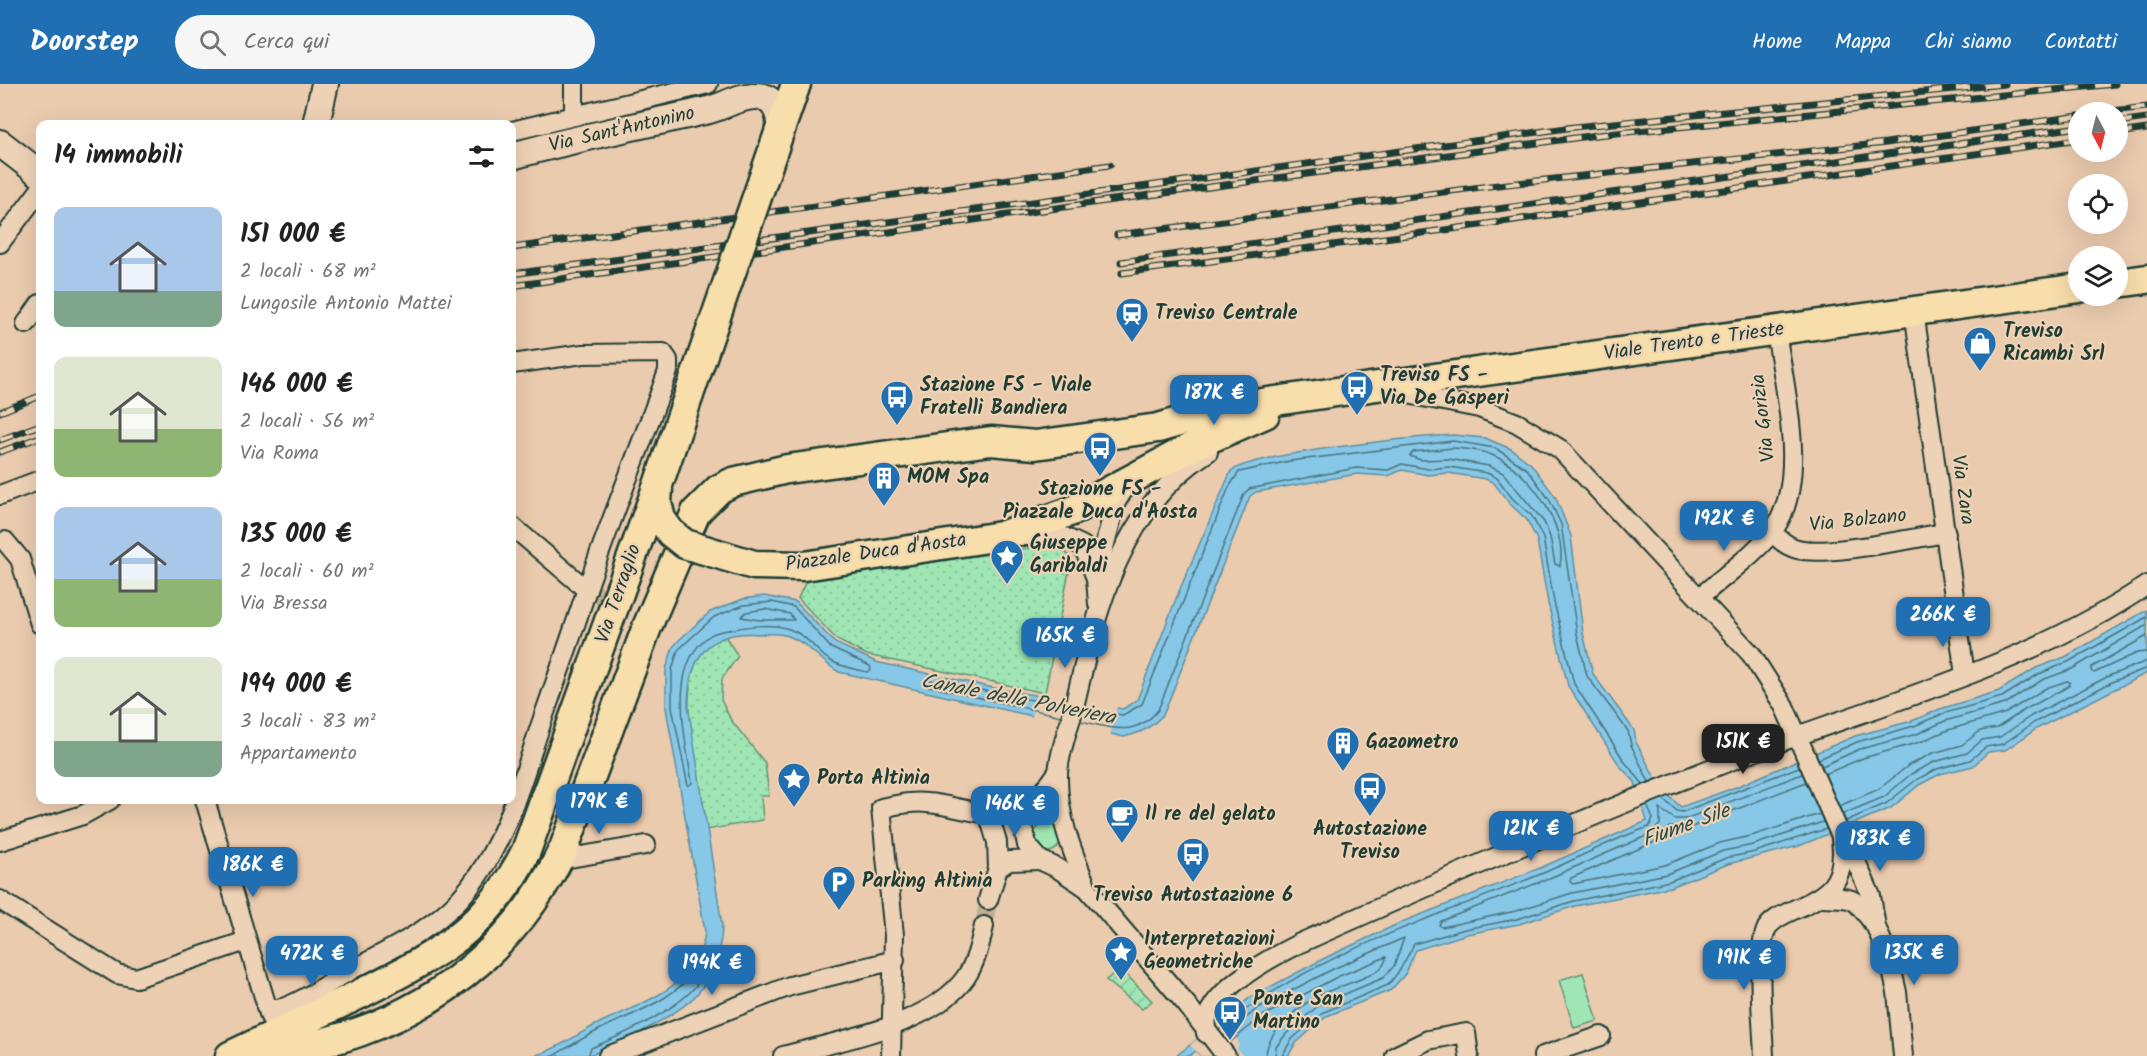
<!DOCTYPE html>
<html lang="it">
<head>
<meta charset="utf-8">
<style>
	:root { --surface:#fff; --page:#f6f6f6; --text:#222; --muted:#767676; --accent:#1f6fb2 }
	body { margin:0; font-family:Kalam,sans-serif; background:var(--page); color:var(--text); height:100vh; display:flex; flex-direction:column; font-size:22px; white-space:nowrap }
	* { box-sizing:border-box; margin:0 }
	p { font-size:20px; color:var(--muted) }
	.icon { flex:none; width:33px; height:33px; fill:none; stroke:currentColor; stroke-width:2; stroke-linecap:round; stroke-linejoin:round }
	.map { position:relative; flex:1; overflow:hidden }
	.details { position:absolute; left:36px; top:36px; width:480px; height:684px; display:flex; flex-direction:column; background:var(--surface); border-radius:12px; box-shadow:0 6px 24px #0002 }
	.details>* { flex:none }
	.needle { width:39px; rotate:173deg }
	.controls { position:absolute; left:2068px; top:18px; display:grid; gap:12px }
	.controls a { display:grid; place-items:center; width:60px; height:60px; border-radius:50%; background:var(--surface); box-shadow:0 6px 24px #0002; font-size:30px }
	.price { position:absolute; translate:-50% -51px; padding:0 14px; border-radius:12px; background:var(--accent); color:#fff; font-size:20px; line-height:39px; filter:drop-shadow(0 2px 3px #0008) }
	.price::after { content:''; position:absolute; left:50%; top:36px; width:18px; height:14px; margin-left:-9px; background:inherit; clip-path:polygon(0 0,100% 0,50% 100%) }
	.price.selected { background:#222; color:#fff }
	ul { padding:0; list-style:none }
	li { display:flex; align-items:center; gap:18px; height:150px; padding:0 18px }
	li span { display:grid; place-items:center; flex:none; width:168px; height:120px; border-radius:12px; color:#555 }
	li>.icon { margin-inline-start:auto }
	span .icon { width:72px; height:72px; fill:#fffc; stroke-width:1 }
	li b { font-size:26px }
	h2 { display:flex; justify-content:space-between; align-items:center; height:72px; padding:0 18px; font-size:26px }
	header { display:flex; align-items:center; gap:36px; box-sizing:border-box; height:84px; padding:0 30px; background:var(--accent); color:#fff }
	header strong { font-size:28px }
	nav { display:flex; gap:33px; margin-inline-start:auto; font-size:21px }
	.search { width:420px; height:54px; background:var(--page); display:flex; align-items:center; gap:15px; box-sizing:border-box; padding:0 21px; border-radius:33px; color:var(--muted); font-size:22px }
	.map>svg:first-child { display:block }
</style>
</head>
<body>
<header>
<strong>Doorstep</strong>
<div class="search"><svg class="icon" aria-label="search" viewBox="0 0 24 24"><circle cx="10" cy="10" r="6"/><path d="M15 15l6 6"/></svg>Cerca qui</div>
<nav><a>Home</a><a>Mappa</a><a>Chi siamo</a><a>Contatti</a></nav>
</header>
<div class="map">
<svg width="2147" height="972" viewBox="0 0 2147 972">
	<defs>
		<pattern id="park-dots" width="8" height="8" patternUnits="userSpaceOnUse" patternTransform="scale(1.5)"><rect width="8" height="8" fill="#9fe6b4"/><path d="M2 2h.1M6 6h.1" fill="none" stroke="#88c69b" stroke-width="1.8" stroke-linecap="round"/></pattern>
		<pattern id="garden-furrows" width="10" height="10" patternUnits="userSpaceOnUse" patternTransform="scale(1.5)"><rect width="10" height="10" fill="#9fe6b4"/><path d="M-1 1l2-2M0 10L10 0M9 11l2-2" fill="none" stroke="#88c69b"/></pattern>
	</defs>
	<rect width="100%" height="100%" fill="#ebcbae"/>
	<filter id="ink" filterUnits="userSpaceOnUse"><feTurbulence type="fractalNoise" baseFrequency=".0167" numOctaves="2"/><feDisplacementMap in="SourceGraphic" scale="12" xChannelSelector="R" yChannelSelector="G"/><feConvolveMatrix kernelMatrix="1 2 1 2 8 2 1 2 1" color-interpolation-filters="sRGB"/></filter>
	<g filter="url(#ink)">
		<!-- grass -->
		<g fill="#9fe6b4" stroke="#5f9274" stroke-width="1.5">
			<circle cx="1047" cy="754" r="14"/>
			<path d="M1583,889L1598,937L1574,944L1559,896Z"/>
		</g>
		<!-- park -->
		<g fill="url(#park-dots)" stroke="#5f9274" stroke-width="1.5">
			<path d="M1051,461C1063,466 1071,468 1070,482L1045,609L867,571L837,556L798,514L807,495Z"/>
			<path d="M725,552L738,572L722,595L721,616L731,636L765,679L769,712H761L763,736L706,746C699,704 662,566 725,552Z"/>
		</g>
		<!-- garden -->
		<path fill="url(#garden-furrows)" stroke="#5f9274" stroke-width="1.5" d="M1120,884L1152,917L1142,925L1106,896Z"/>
		<!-- water -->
		<path fill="#87c7e8" stroke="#5d90a0" stroke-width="1.5" d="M1453,351L1485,354L1511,365L1531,380L1555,412L1571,452L1583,549L1593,590L1634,646L1636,658L1661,705L1681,723L1736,703L1855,652L1912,637L1940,625L1999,607L2036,584L2065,573L2147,526V589L2038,644L2005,666L1988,668L1973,682L1940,690L1919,701L1891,724L1799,762L1728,780L1671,803L1575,822L1519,840L1467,850L1416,866L1405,890L1391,906L1327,932L1296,959L1288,972H1201L1196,967L1189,972H1176L1251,913L1327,873L1402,838L1540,784L1647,737L1635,698L1620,682L1568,602L1548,519L1537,456L1527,436L1509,419L1494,399L1486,395L1448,389L1428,391L1402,386L1388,392L1357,390L1256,408L1250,412L1164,629C1153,643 1141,649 1124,653L839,588C822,579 812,563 795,555C783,548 773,550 759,550C709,546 689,572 688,621L722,841C722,863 712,893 697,910C681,929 614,964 589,971C573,972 550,972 533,972C560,965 582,946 608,935C648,917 701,898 705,847L666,624V585L673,563L679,556L710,528L743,515L764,512L796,518L835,559L876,578L1003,606L1123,625L1137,616L1177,512L1231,387C1256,369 1415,353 1453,351Z"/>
		<!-- pier -->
		<g fill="#ebcbae">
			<path d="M1037,609L1117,622L1110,653L1031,635Z"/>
			<path d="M1229,929L1239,961L1237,964L1243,972H1201L1190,961Z"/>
		</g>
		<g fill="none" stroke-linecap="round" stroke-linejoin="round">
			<!-- shore -->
			<g stroke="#49747c" stroke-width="1.5">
				<path d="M1453,364C1471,365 1487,367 1502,376C1534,394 1567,444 1560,482L1555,480L1550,453L1544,438L1503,389L1489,382L1448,375L1421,376L1410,372L1413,368Z"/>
				<path d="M772,518L794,523L831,564L870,582L871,586L868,588C855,585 841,583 829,576C815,566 807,551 789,545C774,540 751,541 735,545C726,547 717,546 709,552C666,582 686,656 692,699L688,702L672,623V586L678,566L714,533L744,521Z"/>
				<path d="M765,525L790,530L794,536H759L741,533L746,528Z"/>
				<path d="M2147,552L2092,583L2091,587L2094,589L2137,569L2147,568"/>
				<path d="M1084,626L1123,631L1142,620L1229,403L1239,388L1290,377L1453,357L1495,364L1527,385L1549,415L1561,440L1577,550L1587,592L1628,647L1631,661L1649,698"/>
				<path d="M1061,632L928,602L926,598L929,596L1063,622"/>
				<path d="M1081,637C1112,644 1135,654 1158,626L1244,410L1249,405L1356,384L1388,386L1402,380L1428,385L1449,383L1487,389L1497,394L1513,415L1532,432L1543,454L1554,518L1574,600L1625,678L1643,700"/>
				<path d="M1819,675L1857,658L1914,642L1942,630L2002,613L2039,590L2068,578L2147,533"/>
				<path d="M1822,682L1860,665L1917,650L1945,637L2005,620L2042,596L2072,585L2147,541"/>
				<path d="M1802,690L1685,735H1675L1660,725V740L1653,749L1545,796L1441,837L1439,841L1442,843L1516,827L1572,809L1667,790L1723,767L1753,761L1823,738"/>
				<path d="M1825,690L1863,674L1920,658L1948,646L2006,629L2046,604L2067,597L2070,598L2069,602L2026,625L1997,644L1980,647L1962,661L1933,669L1909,681L1879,705L1839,722"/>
				<path d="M1806,698L1689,744L1669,743L1657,757L1571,794L1570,798L1573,800L1665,781L1720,759L1751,752L1820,730"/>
				<path d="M1663,715L1677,727L1682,728L1799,683"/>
				<path d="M1843,730L1884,713L1911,690L1934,678L1967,669L1982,656L2000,653L2031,632L2111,591L2147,577"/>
				<path d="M1846,737L1887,719L1916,696L1937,685L1970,676L1986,663L2003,660L2035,638L2114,597L2147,584"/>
				<path d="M1219,946C1311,870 1432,835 1541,790C1577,775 1612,755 1649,743L1653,735L1647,721"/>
				<path d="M1224,952L1258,924L1333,885L1404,854L1394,882L1383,894L1319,921L1286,950L1276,963L1275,972"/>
				<path d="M1229,959L1263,932L1337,893L1386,873C1386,878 1382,884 1377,887C1358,899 1335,902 1316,913C1297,924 1266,949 1266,972"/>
				<path d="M553,972C572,961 591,949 611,940C645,925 678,912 700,881H705C704,916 620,952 591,964L588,972"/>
				<path d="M1282,972L1292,955L1324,928L1388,901L1400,886L1414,860L1465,845L1517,835L1574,817L1670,797L1726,774L1755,768L1826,745"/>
			</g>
			<!-- street-tunnel -->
			<g stroke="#c2af96" stroke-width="18" stroke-dasharray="18 9" stroke-linecap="butt">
				<path d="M587,506L651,533"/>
				<path d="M984,842L988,816"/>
			</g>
			<defs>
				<g id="street">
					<path d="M574,0V32"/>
					<path d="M512,47L708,0"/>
					<path d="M0,159L40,106"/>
					<path d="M1914,227L1965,591"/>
					<path d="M26,240L40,220"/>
					<path d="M1392,307L1479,324L1517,339L1560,365L1751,570L1784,622L1840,750L1855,775L1871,812L1876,843L1889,874L1897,908L1903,972"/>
					<path d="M0,411L40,396"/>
					<path d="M512,442L587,506"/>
					<path d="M1772,448C1779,455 1785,461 1794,464C1823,474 1911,454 1946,449"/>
					<path d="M1021,452H1062L1083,462L1096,494L1098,520"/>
					<path d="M5,457L20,475L40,540"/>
					<path d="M1096,494L1116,418L1128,399"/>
					<path d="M1699,514C1721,494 1758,468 1774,445C1809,396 1784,303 1776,247"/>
					<path d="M205,716L270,933"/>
					<path d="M1024,724L1022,736L1027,761L1040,776L1057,784L1087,804L1187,921L1226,972"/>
					<path d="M988,729L997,758L998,784"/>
					<path d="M0,757L83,731L110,716"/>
					<path d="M558,776L646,761"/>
					<path d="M1087,804C1072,767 1057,731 1058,690C1059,667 1070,641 1075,619C1097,524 1121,424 1208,368"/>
					<path d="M1822,813C1856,815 1852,811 1873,839"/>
					<path d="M0,816L117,890L136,894L246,857"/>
					<path d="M988,816L998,784L1009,777L1040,776"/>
					<path d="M266,923C283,933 323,902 339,893C385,867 436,847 469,804C508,754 523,692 543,634C558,591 573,548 587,505C612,431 642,360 668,287V276L663,269L583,270L512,280"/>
					<path d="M1206,949C1199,911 1270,874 1298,860C1452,791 1606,724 1764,664C1890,617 2035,578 2147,501"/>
					<path d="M608,972L790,902L895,876"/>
					<path d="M783,972C837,957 932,942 966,893C976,878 980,860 984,842"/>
					<path d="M891,972L894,851L881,724C896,721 912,717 927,719C958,721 993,739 1023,724C1039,717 1048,701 1058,688"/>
					<path d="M1395,972L1428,956L1466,949L1469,972"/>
					<path d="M1543,972L1601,952"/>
					<path d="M1764,972C1763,943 1755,868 1767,844C1772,836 1781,832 1789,828C1827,811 1847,801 1841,755"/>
				</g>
				<g id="secondary">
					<path d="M316,40L325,0"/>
					<path d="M0,59L40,90"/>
					<path d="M512,72C576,54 643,41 709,26C725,22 740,11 757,12C775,13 781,31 780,46"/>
				</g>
				<g id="primary">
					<path d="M780,46L796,0"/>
					<path d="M2118,199L2147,195"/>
					<path d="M1001,452L1072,427L1195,361L1265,330"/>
					<path d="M230,972L362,909"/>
					<path d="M262,972C294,965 328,959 359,948C451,915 522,852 564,764L647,543L696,428L719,405L733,398L787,385L991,357L1035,361L1158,344L1222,325L1370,303L2079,204"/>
				</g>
			</defs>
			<!-- street casing -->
			<use href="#street" stroke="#1f3d34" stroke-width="22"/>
			<!-- secondary casing -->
			<use href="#secondary" stroke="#1f3d34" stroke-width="30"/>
			<!-- primary casing -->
			<use href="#primary" stroke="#1f3d34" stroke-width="33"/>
			<!-- street -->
			<use href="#street" stroke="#eed2b5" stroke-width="18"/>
			<!-- secondary -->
			<use href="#secondary" stroke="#eed2b5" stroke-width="26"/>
			<!-- primary -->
			<use href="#primary" stroke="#f8deab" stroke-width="28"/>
			<defs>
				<g id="rail">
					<path d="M2103,28L2147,23"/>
					<path d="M2118,38L2147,34"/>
					<path d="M2118,49L2147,45"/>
					<path d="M1117,151L1489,102L1886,59L2079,32"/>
					<path d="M512,164L1110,81"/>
					<path d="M1121,178L2079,43"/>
					<path d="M1122,189L1452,145L2079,55"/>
					<path d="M512,190L1574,43L2005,0"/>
					<path d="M512,202L1113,116L1597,51L2115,0"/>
					<path d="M0,328L40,312"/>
					<path d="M0,356L40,341"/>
					<path d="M0,368L40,353"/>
				</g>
			</defs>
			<!-- rail casing -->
			<use href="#rail" stroke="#1f3d34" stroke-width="7"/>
			<!-- rail -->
			<use href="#rail" stroke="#eed2b5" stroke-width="4.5" stroke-dasharray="14" stroke-linecap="butt"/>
			<defs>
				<g id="primary-bridge">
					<path d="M658,404L657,419L661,435L671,449L685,460L754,481L804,482L1001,452"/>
					<path d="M362,909C436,871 487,846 526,767L658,401L780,46"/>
				</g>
			</defs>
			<!-- primary-bridge casing -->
			<use href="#primary-bridge" stroke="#1f3d34" stroke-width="33" stroke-linecap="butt"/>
			<!-- primary-bridge -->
			<use href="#primary-bridge" stroke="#f8deab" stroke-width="28"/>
		</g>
	</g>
	<!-- icons -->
	<defs>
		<symbol id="station-pin" viewBox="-11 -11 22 30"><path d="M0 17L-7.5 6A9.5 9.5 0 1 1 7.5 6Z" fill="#1f6fb2" stroke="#eed2b5"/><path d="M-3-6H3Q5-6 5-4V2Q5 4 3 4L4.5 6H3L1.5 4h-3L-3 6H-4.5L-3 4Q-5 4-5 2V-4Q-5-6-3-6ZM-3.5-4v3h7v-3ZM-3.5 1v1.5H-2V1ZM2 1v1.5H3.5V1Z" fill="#fff"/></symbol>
		<symbol id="shop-pin" viewBox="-11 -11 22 30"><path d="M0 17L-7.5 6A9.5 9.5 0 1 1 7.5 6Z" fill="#1f6fb2" stroke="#eed2b5"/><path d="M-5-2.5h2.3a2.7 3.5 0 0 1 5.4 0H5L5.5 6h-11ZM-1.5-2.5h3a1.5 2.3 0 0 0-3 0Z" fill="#fff"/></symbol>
		<symbol id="bus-pin" viewBox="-11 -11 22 30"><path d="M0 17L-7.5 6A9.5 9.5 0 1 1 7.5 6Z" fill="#1f6fb2" stroke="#eed2b5"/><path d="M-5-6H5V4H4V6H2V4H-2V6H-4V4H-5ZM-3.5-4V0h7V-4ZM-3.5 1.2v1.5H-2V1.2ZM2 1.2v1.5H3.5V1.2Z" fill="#fff"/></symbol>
		<symbol id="building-pin" viewBox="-11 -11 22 30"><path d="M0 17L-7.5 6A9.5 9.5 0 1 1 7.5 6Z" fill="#1f6fb2" stroke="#eed2b5"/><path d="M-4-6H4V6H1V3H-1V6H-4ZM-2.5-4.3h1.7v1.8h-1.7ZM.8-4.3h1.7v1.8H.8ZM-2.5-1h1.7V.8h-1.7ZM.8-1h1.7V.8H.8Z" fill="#fff"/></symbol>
		<symbol id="sight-pin" viewBox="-11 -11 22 30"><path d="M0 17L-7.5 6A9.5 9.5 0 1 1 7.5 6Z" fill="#1f6fb2" stroke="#eed2b5"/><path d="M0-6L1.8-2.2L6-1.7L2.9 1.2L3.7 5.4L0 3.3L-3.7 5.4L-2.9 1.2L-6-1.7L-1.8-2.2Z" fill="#fff"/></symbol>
		<symbol id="cafe-pin" viewBox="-11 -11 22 30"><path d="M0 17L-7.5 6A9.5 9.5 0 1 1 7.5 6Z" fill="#1f6fb2" stroke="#eed2b5"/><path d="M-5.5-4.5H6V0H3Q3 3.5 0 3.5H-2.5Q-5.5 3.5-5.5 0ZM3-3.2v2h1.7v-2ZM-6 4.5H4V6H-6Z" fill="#fff"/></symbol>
		<symbol id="parking-pin" viewBox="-11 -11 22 30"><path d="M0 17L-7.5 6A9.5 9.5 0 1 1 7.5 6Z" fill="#1f6fb2" stroke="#eed2b5"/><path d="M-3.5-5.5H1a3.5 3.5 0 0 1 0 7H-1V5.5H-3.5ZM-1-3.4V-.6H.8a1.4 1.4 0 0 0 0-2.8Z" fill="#fff"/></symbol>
	</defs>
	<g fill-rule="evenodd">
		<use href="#station-pin" x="1113" y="211" width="38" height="52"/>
		<use href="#shop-pin" x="1961" y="240" width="38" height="52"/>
		<use href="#bus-pin" x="1338" y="284" width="38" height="52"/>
		<use href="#bus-pin" x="878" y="294" width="38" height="52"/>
		<use href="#bus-pin" x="1081" y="345" width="38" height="52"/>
		<use href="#building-pin" x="865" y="375" width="38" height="52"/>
		<use href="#sight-pin" x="988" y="453" width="38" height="52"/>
		<use href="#building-pin" x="1324" y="640" width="38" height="52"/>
		<use href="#sight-pin" x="775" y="676" width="38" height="52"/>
		<use href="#bus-pin" x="1351" y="685" width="38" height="52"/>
		<use href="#cafe-pin" x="1103" y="712" width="38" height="52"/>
		<use href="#bus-pin" x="1174" y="751" width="38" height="52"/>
		<use href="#parking-pin" x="820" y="779" width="38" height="52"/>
		<use href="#sight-pin" x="1102" y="849" width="38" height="52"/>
		<use href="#bus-pin" x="1211" y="909" width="38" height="52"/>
	</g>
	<g text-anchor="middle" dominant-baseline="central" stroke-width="4.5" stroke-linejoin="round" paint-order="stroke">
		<!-- street labels -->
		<g font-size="20" fill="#1f3d34" stroke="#eed2b5">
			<text transform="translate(622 46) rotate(-13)">Via Sant'Antonino</text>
			<text transform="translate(1694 258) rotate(-8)">Viale Trento e Trieste</text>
			<text transform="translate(1764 334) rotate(-97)">Via Gorizia</text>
			<text transform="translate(1962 406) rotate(82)">Via Zara</text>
			<text transform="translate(1858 437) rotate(-6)">Via Bolzano</text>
			<text transform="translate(876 469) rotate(-8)">Piazzale Duca d'Aosta</text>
			<text transform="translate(619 510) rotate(-71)">Via Terraglio</text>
		</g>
		<!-- poi labels -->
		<g font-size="20" font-weight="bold" fill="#1f3d34" stroke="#eed2b5" text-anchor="start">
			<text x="1155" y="230">Treviso Centrale</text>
			<text x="2003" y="248">Treviso<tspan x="2003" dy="23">Ricambi Srl</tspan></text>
			<text x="1380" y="292">Treviso FS -<tspan x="1380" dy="23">Via De Gasperi</tspan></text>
			<text x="920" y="302">Stazione FS - Viale<tspan x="920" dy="23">Fratelli Bandiera</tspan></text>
			<text x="907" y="394">MOM Spa</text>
			<text x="1100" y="406" text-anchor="middle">Stazione FS -<tspan x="1100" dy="23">Piazzale Duca d'Aosta</tspan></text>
			<text x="1030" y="460">Giuseppe<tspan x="1030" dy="23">Garibaldi</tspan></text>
			<text x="1366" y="659">Gazometro</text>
			<text x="817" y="695">Porta Altinia</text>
			<text x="1145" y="731">Il re del gelato</text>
			<text x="1370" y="746" text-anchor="middle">Autostazione<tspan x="1370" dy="23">Treviso</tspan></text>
			<text x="862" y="798">Parking Altinia</text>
			<text x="1193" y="812" text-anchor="middle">Treviso Autostazione 6</text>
			<text x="1144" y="856">Interpretazioni<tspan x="1144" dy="23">Geometriche</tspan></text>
			<text x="1253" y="916">Ponte San<tspan x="1253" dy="23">Martino</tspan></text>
		</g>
		<!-- water labels -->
		<g font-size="21" font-style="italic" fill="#294b46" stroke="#eed2b5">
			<text transform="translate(1018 616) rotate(11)">Canale della Polveriera</text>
			<text transform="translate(1686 742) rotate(-20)">Fiume Sile</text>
		</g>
	</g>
</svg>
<div class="controls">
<a><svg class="needle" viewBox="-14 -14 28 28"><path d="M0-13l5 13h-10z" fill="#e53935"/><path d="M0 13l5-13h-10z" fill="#767676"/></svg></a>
<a><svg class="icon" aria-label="locate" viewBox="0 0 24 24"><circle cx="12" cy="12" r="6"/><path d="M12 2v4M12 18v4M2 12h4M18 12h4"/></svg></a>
<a><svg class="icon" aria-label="layers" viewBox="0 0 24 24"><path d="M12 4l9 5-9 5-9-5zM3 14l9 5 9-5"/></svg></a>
</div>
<b class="price" style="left:1214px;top:342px">187K €</b>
<b class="price" style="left:1724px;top:468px">192K €</b>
<b class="price" style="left:1943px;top:564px">266K €</b>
<b class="price" style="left:1065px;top:585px">165K €</b>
<b class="price selected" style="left:1743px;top:691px">151K €</b>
<b class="price" style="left:599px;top:751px">179K €</b>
<b class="price" style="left:1015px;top:753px">146K €</b>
<b class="price" style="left:1531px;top:778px">121K €</b>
<b class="price" style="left:1880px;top:788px">183K €</b>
<b class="price" style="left:253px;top:814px">186K €</b>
<b class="price" style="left:1914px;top:902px">135K €</b>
<b class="price" style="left:312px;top:903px">472K €</b>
<b class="price" style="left:1744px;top:907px">191K €</b>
<b class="price" style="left:712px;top:912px">194K €</b>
<section class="details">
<h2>14 immobili<svg class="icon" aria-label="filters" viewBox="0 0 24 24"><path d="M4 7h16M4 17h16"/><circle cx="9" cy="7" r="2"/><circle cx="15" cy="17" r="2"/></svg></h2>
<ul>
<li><span style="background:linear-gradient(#a9c7e8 70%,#7fa58c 0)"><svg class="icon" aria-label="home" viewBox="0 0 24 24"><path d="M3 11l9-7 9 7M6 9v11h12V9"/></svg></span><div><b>151 000 €</b><p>2 locali · 68 m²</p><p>Lungosile Antonio Mattei</p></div></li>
<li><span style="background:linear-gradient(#dfe7d0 60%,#8fb573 0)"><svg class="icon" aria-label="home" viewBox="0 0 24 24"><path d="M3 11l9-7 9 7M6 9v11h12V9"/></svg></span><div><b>146 000 €</b><p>2 locali · 56 m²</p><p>Via Roma</p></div></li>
<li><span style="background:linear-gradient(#a9c7e8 60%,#8fb573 0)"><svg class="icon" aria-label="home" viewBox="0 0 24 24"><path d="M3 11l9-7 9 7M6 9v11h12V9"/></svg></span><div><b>135 000 €</b><p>2 locali · 60 m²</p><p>Via Bressa</p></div></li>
<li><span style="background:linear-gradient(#dfe7d0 70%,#7fa58c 0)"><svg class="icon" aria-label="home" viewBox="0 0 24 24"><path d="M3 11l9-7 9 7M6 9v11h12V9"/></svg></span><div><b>194 000 €</b><p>3 locali · 83 m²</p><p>Appartamento</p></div></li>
</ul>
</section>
</div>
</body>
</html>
